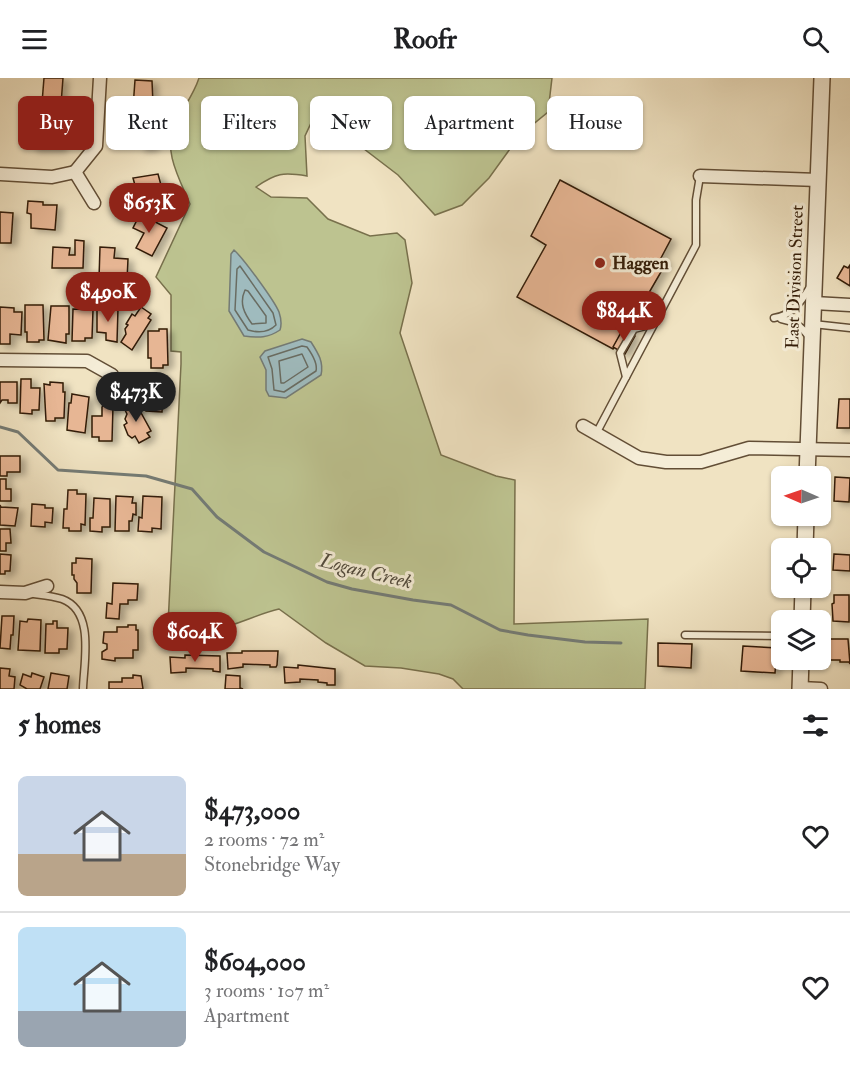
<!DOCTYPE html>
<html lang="en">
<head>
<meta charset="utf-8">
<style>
	:root { --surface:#fff; --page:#f2f2f2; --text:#202124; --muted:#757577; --line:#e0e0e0; --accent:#8f2418 }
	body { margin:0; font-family:"IM FELL Double Pica",serif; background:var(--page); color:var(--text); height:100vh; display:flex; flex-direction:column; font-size:22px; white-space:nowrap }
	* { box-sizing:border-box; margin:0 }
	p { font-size:20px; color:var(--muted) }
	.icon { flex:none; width:33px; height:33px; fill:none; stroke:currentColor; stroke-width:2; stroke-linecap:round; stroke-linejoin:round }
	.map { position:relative; height:611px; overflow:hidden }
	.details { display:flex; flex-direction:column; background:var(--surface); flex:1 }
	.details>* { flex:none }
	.guide { position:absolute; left:18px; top:18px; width:814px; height:54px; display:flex; gap:12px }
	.needle { width:39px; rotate:272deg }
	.fabs { position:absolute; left:771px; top:388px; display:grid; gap:12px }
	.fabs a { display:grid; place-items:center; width:60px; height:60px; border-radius:9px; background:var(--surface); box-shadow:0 2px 4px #0004; font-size:30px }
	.price { position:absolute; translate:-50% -51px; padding:0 14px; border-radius:21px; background:var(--accent); color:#fff; font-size:20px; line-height:39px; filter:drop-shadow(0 2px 3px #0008) }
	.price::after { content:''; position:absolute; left:50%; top:36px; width:18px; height:14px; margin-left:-9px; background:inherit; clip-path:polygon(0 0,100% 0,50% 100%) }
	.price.active { background:#222; color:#fff }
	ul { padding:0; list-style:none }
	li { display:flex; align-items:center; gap:18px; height:150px; padding:0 18px }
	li+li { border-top:2px solid var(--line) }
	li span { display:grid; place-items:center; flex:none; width:168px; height:120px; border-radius:9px; color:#555 }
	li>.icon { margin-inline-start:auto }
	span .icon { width:72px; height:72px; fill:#fffc; stroke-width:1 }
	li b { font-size:26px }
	h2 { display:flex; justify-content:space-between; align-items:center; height:72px; padding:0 18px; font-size:26px }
	.tag { padding:0 21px; border-radius:9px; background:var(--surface); box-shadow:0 2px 4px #0004; font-size:21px; line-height:54px }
	.tag.active { background:var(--accent); color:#fff }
	header { display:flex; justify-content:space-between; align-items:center; height:78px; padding:0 18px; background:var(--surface); font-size:27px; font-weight:700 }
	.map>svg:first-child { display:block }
</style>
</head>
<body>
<header><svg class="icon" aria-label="menu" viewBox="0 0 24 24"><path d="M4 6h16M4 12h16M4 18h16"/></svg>Roofr<svg class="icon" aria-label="search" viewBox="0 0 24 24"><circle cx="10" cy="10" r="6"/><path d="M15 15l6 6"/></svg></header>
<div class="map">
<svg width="850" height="611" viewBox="0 0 850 611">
	<defs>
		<filter id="shadow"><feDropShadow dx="5.5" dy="3" stdDeviation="3" flood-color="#0004"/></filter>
	</defs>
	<rect width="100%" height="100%" fill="#f0e3c2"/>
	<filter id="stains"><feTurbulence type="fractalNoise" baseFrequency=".00333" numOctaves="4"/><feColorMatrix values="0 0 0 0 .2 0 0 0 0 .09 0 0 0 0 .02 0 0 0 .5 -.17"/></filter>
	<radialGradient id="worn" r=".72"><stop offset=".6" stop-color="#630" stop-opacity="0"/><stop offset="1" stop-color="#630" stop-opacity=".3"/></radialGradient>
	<!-- green -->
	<path fill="#bdc390" stroke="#78704c" stroke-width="1.5" d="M199,0H552L548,34L520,57L489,100L462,127L435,137L398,97L355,64L334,19L319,28L305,58L307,98C283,94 276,95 256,109L271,119L307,120L328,141L370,158L397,155L405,162L412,205L400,255L441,377L496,398L515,402L514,546L648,541L645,611H463L453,601L439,596L401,590L365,588L326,565L279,531C256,536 235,549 211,552C197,553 182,550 168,547L181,286V274L171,273V217L156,199L190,126C180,102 162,72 175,46C183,30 194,16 199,0Z"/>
	<!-- water -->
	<g fill="#9fbbbe" stroke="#747b75" stroke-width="1.5">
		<path d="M234,172C243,180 274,222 279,234C281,240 282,246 280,252C268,260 259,260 244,258L229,233L231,176Z"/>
		<path d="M302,261L311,264C318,275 324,284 321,297L286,320L269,318L266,312V292L260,279L265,273Z"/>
	</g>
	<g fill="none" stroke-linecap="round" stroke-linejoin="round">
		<!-- shore -->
		<g stroke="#696c62" stroke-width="1.5">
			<path d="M240,188L273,235L276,247C268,255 258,255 248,252L235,232L237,191Z"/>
			<path d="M245,212L248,213L266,238V245L252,246C244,235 239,225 245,212Z"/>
			<path d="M302,268L307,269C312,276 318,285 316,293L284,314L274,312L272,291L268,279Z"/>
			<path d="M302,276L308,289L284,305H281L279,283Z"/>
		</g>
		<!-- stream -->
		<path stroke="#747b75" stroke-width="3" d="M0,349L18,354L58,392L146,398L192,411L217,439L264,474L327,504L352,511L413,522L451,527L500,552L528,557L585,564L621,565"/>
	</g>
	<!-- building -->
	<g fill="#e7b694" stroke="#331c07" stroke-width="1.5" filter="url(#shadow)">
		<path d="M44,0H63L61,26L42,25Z"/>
		<path d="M135,2L152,3L153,26L150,25V31L133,30Z"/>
		<path d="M154,40L153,70L140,71V54H129L128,41Z"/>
		<path d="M26,52L61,53V71H32V64H26Z"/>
		<path d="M158,96L165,122L150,126L147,112L142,113L141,110L136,111L133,100Z"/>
		<path d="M560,102L671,161L661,180L667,184L665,187L628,251L624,249L613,271L517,219L546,167L531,158Z"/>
		<path d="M28,123L43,124V127H57L55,152L31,150V136L27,135Z"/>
		<path d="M0,134L13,135L11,165H0Z"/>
		<path d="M140,136L167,150L152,178L136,170L144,155L133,150Z"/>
		<path d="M75,162L84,163L83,190H52L53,169L70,170L69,177H75Z"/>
		<path d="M100,169L115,170L114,180L128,181L127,202L99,201Z"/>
		<path d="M850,187V208L837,200L844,188L848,190Z"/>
		<path d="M25,227H43L44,262H39V264H27V254H25Z"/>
		<path d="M51,228H69V256H66V265L48,262Z"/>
		<path d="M0,229L14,230V234H22L21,257L10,256V266H0Z"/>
		<path d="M141,229L151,236L148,240L151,242L132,272L121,264L126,256L125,251L128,247L126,246L132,236L135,238Z"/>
		<path d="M104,230H118L117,264L106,262V255L97,254V232H104Z"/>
		<path d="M73,231L93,232L92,260H85V263H72Z"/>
		<path d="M159,251H167L168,287H163V290H151V280H148V253H159Z"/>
		<path d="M623,251L635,258L625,276L613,269Z"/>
		<path d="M150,299H163L162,334L146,333V327H142V315H145V309H149Z"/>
		<path d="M21,301H31V310H40L39,332H32V336L20,335Z"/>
		<path d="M0,304H17V325H8V322H2L0,325Z"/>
		<path d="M50,304L63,305V314H65L64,340H55V343H46L44,306L50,307Z"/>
		<path d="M72,316L89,319L85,355L67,352L69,325H71Z"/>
		<path d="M839,321H850V350H837Z"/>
		<path d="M134,322L151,353L147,355L150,359L139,365L135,358L132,360L128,357L124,347L127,345L125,341L127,336L123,328Z"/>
		<path d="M104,327L113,328L112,363H99V359H92V338H102V329Z"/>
		<path d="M0,378H20V394H7V398H0Z"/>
		<path d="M835,399L850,400L849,424L834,423Z"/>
		<path d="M0,401H6V411H11V423H0Z"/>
		<path d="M68,412H77V416H86L85,447L81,446V453H69V450H63L64,431H67Z"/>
		<path d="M116,418L133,419L132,425H136V437L133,436L132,443H129V453H115Z"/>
		<path d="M143,418L162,419L161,451L152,450V454L138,453L139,439L142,440Z"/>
		<path d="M94,420L110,421V449H102V454L90,453V440H93Z"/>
		<path d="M32,426L45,427V430H53L52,445L45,444V449L31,448Z"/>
		<path d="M0,427L1,429L18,430L15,448L0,447Z"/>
		<path d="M0,451H10L11,465H6V473H0Z"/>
		<path d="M0,476L11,477L10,493H5V496H0Z"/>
		<path d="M834,476L850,477V493L833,492Z"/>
		<path d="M76,480L92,481L91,515H77V505L74,501V497H72V485H76Z"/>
		<path d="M113,505L138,506L137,522H128V526H120L119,541L106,540L107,525L112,526Z"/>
		<path d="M834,517H849V544L833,543L832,526L834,525Z"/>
		<path d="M2,538H14L13,557H11L10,571L0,570Z"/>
		<path d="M28,541L41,542L40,573L18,572L20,543L27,544Z"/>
		<path d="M53,543H57V550H68L67,571H59V575H45L46,546H53Z"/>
		<path d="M128,547H136V552H138V572H133V580H115V583L102,581V574L107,571V566L103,565L104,554H117V549H128Z"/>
		<path d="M830,561H848L850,586L849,584H840V582H830Z"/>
		<path d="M658,565L692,566L691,590L658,588Z"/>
		<path d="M743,568L777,570L775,595L741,593Z"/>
		<path d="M242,573H278L277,587L276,589H270V587L243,586V589L228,591L227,575H242Z"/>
		<path d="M185,577L220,578V594L213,593V591L186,590V594L171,595L170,579L185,580Z"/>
		<path d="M298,587L335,591V607H327V605L318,604V602L300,601V604L285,605L284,589L298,590Z"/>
		<path d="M0,590L10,591L9,598L15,599L14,611H0Z"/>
		<path d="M32,595L44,599L40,611H27L20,607L23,596L31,599Z"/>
		<path d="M51,595L69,598L67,611H48Z"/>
		<path d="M133,597L141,598L143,611H109V604H122V600H133Z"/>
		<path d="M226,597L240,598V610L243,611H225Z"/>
	</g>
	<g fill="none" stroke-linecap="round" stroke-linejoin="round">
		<defs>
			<g id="service">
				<path d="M774,240C793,237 801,224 810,209"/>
				<path d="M781,241C793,243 802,248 809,259"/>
				<path d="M813,246L850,250"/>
				<path d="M626,299L620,275L634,251L654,246"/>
				<path d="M597,354L696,167V122L700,98"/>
				<path d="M34,516C42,517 53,518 62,521C95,533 84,583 83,610"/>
				<path d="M685,557L782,558"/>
			</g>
			<g id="minor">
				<path d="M75,94L96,68L100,0"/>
				<path d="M75,94L94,125"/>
				<path d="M0,96L52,99L75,94"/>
				<path d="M700,98L818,102"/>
				<path d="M814,225L850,227"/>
				<path d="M0,282L87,283L112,297"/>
				<path d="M583,348L639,380L666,384H701L749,370L850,372"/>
				<path d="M0,514L25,515L47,508"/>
				<path d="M800,610L821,611"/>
			</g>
			<g id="tertiary">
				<path d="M807,399L822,0"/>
				<path d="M805,471L806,438"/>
				<path d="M802,543L803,510"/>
				<path d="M800,611L801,582"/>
			</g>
		</defs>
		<!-- service casing -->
		<use href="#service" stroke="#624e36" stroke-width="9"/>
		<!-- minor casing -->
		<use href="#minor" stroke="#624e36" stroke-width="15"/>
		<!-- tertiary casing -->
		<use href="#tertiary" stroke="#624e36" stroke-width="18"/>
		<!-- service -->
		<use href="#service" stroke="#f5edd7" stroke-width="6"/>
		<!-- minor -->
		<use href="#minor" stroke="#f5edd7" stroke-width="12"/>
		<!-- tertiary -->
		<use href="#tertiary" stroke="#f5edd7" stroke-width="15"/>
	</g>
	<!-- markers -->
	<circle fill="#8f2418" stroke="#f5edd7" stroke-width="2" cx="600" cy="185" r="6"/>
	<g text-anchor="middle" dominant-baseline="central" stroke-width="6" stroke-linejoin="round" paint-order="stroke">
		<!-- poi labels -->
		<g font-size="18" font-weight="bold" fill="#331c07" stroke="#f5edd7" text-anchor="start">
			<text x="612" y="185">Haggen</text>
		</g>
		<!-- street labels -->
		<g font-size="18" fill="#331c07" stroke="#f5edd7">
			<text transform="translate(795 199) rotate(-88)">East Division Street</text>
		</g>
		<!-- water labels -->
		<g font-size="20" font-style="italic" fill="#534c3e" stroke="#f5edd7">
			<text transform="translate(366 493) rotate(14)">Logan Creek</text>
		</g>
	</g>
	<rect width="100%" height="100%" filter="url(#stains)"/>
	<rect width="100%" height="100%" fill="url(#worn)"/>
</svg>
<div class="fabs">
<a><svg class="needle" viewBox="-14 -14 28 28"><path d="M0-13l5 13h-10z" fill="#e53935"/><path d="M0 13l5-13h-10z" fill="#757577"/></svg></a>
<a><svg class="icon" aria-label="locate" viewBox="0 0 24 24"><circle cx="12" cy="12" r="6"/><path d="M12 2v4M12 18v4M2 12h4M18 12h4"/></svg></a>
<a><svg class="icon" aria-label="layers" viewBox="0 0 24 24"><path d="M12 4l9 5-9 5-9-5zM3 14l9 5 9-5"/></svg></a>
</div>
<b class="price" style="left:149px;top:156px">$653K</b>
<b class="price" style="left:108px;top:245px">$490K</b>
<b class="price" style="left:624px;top:264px">$844K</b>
<b class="price active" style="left:136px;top:345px">$473K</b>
<b class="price" style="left:195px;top:585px">$604K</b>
<div class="guide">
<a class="tag active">Buy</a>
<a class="tag">Rent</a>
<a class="tag">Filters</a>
<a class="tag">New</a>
<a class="tag">Apartment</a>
<a class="tag">House</a>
</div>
</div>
<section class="details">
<h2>5 homes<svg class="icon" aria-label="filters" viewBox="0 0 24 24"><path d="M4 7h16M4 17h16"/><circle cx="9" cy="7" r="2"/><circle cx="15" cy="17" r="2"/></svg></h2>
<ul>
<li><span style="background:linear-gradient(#c9d6e8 65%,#b9a48a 0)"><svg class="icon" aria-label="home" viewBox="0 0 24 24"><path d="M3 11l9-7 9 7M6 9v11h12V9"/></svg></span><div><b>$473,000</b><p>2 rooms · 72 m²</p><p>Stonebridge Way</p></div><svg class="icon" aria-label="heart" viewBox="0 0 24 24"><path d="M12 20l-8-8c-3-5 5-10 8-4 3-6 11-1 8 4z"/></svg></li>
<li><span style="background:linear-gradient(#bfe0f5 70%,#9aa5b1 0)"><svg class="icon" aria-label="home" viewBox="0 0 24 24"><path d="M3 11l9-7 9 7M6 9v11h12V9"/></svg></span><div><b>$604,000</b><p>3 rooms · 107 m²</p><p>Apartment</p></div><svg class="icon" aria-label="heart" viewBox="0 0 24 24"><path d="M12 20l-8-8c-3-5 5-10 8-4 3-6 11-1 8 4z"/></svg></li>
</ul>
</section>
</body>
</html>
